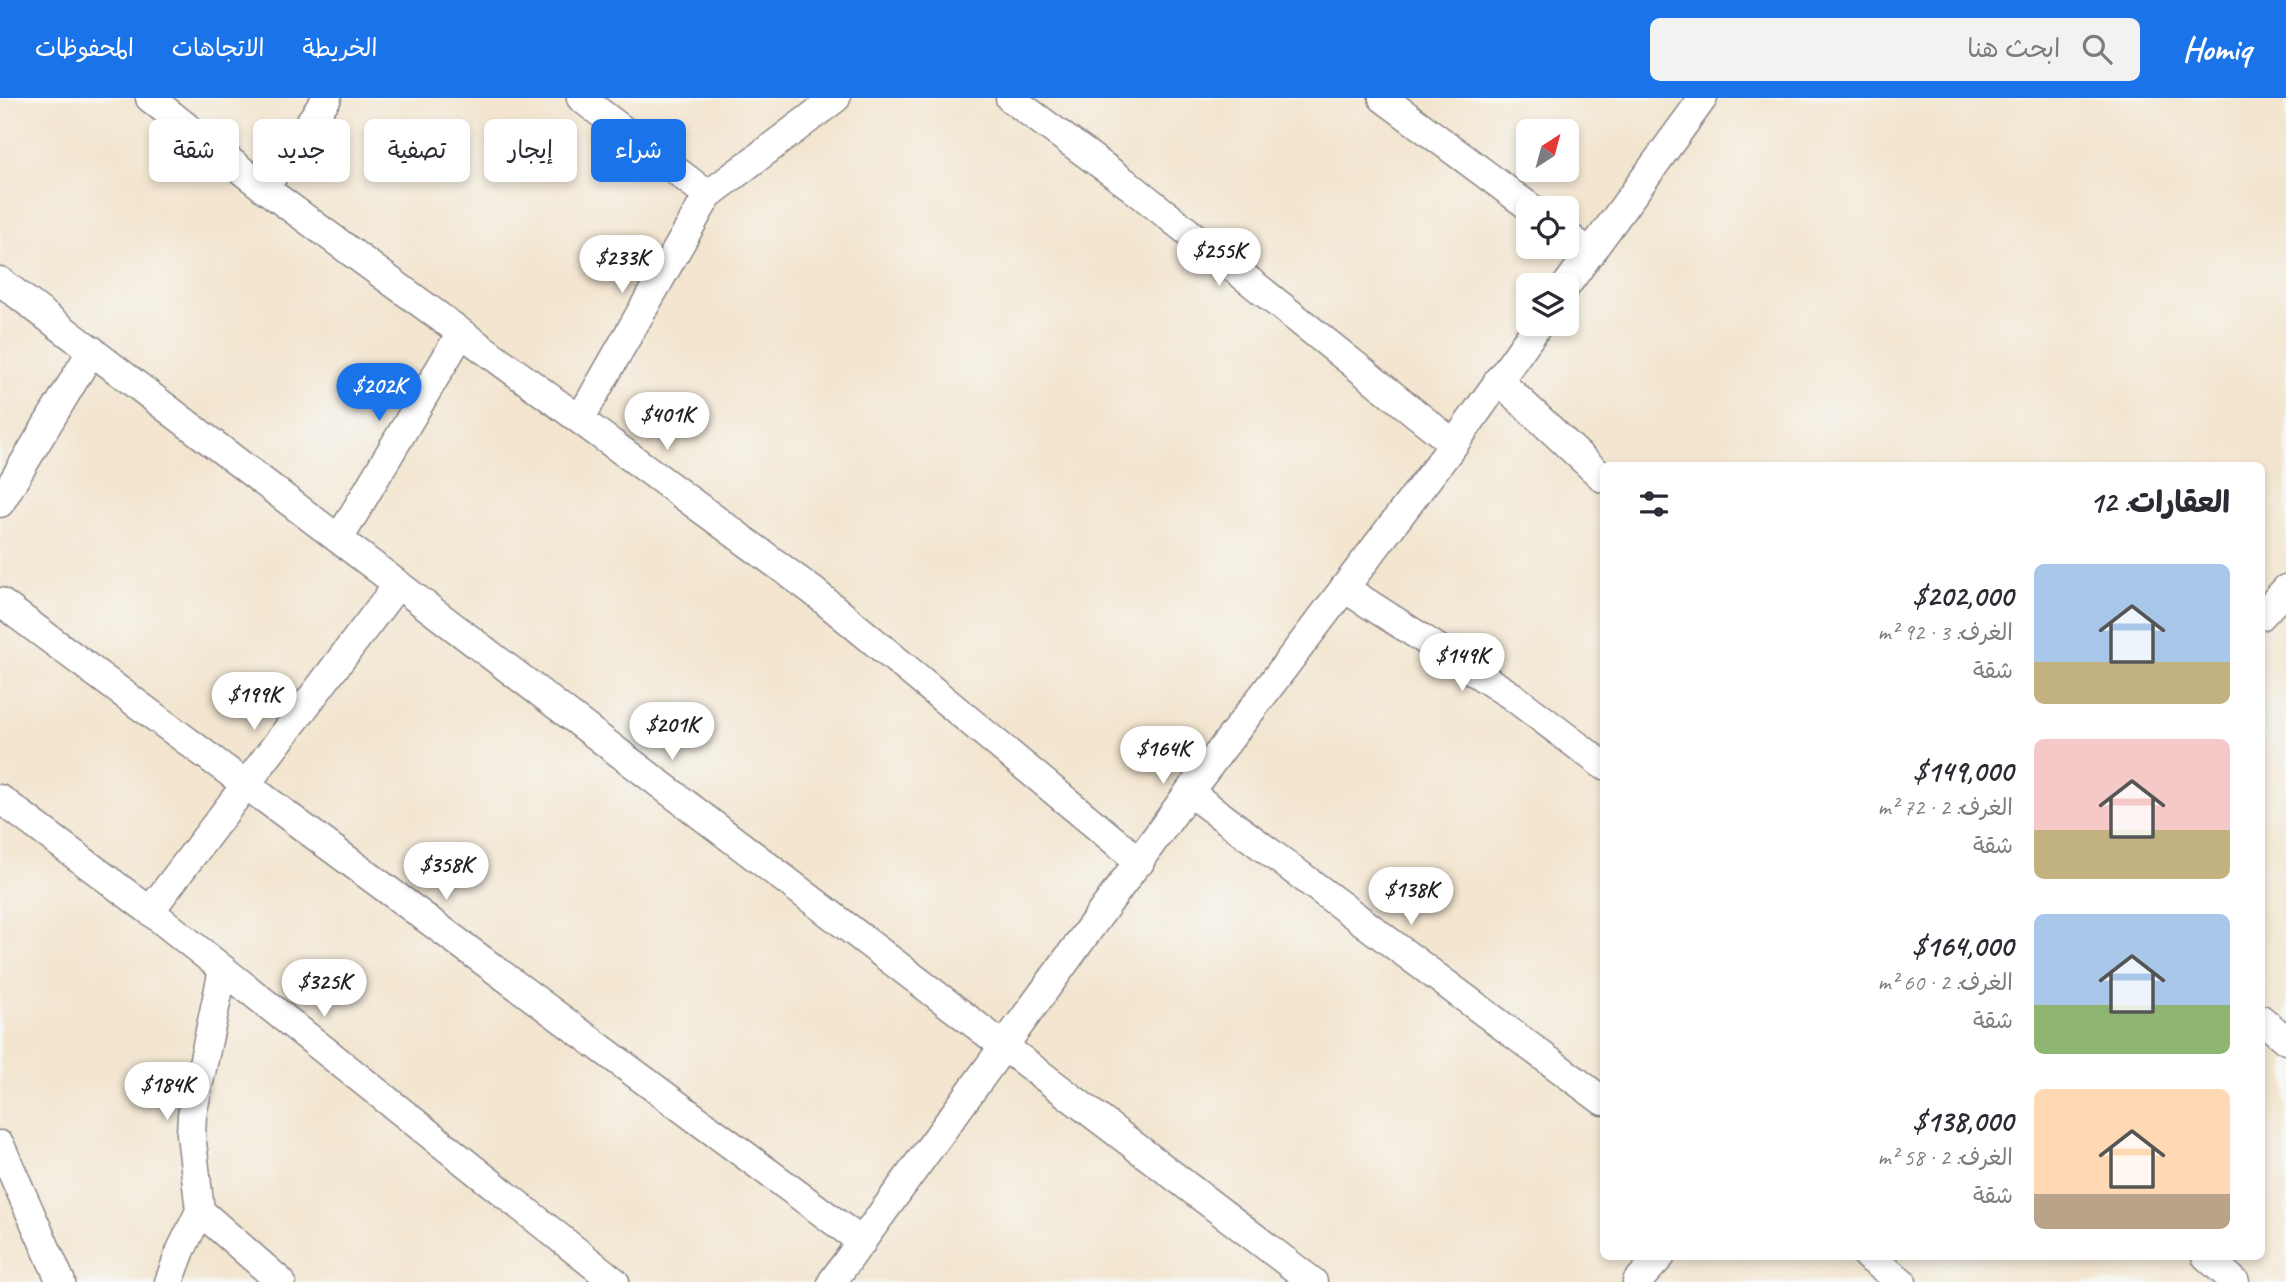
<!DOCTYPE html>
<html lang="ar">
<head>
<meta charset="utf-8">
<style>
	:root { --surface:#fff; --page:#f2f2f3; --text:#2b2b33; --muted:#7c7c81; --accent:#1a73e8 }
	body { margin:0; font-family:Caveat,"Playpen Sans Arabic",sans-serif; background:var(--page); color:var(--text); direction:rtl; height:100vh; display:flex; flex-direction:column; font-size:26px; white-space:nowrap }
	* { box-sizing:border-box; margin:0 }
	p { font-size:23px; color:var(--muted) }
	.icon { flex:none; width:38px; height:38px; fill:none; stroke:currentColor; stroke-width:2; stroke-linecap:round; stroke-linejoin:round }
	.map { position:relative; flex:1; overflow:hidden; direction:ltr }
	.panel { position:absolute; left:1600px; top:364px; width:665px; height:798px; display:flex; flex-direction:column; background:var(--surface); border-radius:10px; box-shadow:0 4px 10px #0003; direction:rtl }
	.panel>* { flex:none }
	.top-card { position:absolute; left:21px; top:21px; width:665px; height:63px; direction:rtl; display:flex; gap:14px }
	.needle { width:46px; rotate:36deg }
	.fabs { position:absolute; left:1516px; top:21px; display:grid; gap:14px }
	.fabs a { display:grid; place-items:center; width:63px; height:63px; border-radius:10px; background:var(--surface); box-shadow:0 4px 10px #0003; font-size:35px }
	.price { position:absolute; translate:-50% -60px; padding:0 16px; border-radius:24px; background:#fff; color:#222; font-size:23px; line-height:46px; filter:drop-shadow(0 2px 4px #0008) }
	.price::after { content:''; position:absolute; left:50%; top:42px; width:21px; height:16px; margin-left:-10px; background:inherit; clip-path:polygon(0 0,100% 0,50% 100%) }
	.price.on { background:var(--accent); color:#fff }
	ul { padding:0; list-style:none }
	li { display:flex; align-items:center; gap:21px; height:175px; padding:0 35px }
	li span { display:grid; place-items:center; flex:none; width:196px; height:140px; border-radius:10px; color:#555 }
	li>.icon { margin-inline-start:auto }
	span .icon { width:84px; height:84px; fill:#fffc; stroke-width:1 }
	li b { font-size:30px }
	h2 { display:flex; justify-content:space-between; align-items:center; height:84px; padding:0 35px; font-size:30px }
	.pill { padding:0 24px; border-radius:10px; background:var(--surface); box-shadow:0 4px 10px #0003; font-size:24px; line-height:63px }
	.pill.on { background:var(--accent); color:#fff }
	header { display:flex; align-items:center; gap:42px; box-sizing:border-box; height:98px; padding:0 35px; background:var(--accent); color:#fff }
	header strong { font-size:33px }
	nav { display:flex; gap:38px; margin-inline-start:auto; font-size:24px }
	.search { width:490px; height:63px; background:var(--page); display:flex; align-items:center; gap:18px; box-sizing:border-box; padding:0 24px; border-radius:10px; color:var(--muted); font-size:26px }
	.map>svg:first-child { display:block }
</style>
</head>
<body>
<header>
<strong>Homiq</strong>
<div class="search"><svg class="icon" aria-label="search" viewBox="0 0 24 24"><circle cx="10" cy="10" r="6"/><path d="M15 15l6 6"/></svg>ابحث هنا</div>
<nav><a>الخريطة</a><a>الاتجاهات</a><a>المحفوظات</a></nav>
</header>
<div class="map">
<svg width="2286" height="1184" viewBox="0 0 2286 1184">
	<rect width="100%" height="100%" fill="#f6f6f2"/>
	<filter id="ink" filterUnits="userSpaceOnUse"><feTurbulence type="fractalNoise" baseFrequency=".0143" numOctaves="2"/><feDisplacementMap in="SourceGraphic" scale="14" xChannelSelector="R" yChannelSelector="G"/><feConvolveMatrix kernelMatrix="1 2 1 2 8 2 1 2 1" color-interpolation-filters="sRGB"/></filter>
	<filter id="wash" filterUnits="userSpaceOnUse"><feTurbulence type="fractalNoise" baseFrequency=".00686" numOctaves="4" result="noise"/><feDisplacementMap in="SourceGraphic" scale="28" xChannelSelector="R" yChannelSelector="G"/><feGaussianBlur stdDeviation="1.57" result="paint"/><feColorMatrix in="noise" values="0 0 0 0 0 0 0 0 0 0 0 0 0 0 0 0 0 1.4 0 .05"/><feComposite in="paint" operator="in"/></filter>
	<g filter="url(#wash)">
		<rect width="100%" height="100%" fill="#f3e5cf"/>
	</g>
	<g filter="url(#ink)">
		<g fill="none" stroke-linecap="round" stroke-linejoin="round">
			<defs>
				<g id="minor">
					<path d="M150,0L264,90L813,493L1140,764"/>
					<path d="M581,0L708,97"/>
					<path d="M1010,0L1133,90L1454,346"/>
					<path d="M1383,0L1531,110"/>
					<path d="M264,90L327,0"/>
					<path d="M1566,137L1591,155"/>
					<path d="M0,183L1313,1184"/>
					<path d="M1566,188L1703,0"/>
					<path d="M1498,282L1603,380"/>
					<path d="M580,321L708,97L836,0"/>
					<path d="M0,405L92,252"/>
					<path d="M339,441L461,235"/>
					<path d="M1344,490L1512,598L1603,667"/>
					<path d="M0,504L862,1144"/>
					<path d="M2261,518L2286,491"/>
					<path d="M1189,694L1603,1003"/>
					<path d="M0,701L150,813L615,1184"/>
					<path d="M150,813L398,486"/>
					<path d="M2261,921L2286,942"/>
					<path d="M0,1047L61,1184"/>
					<path d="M200,1113L281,1184"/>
					<path d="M1867,1158L1902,1184"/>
					<path d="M2206,1158L2235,1184"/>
					<path d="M169,1184L181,1152L200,1113L191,1036L192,1017L223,872"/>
					<path d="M832,1184L1189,694L1454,346L1539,226"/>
					<path d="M1637,1184L1661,1158"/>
				</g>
			</defs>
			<!-- minor casing -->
			<use href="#minor" stroke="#8a8485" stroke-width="31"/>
			<!-- minor -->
			<use href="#minor" stroke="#fff" stroke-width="28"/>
		</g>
	</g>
</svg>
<div class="fabs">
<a><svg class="needle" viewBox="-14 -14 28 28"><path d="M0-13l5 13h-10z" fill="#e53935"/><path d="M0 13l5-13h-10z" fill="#7c7c81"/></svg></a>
<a><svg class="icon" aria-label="locate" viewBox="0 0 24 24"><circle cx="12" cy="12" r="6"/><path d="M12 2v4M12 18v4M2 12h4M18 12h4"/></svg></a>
<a><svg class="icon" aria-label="layers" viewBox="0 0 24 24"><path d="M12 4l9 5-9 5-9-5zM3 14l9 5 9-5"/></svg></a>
</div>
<b class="price" style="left:1219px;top:190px">$255K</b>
<b class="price" style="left:622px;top:197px">$233K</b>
<b class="price on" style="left:379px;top:325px">$202K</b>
<b class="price" style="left:667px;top:354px">$401K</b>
<b class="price" style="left:1462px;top:595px">$149K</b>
<b class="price" style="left:254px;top:634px">$199K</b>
<b class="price" style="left:672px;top:664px">$201K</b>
<b class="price" style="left:1163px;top:688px">$164K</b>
<b class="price" style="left:446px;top:804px">$358K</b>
<b class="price" style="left:1411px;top:829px">$138K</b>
<b class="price" style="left:324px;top:921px">$325K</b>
<b class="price" style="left:167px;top:1024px">$184K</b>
<div class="top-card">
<a class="pill on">شراء</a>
<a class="pill">إيجار</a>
<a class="pill">تصفية</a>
<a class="pill">جديد</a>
<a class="pill">شقة</a>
</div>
<section class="panel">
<h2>العقارات: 12<svg class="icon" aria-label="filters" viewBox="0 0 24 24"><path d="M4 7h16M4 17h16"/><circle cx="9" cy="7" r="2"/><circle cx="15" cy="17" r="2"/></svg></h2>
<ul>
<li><span style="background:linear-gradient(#a9c7e8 70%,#c2b280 0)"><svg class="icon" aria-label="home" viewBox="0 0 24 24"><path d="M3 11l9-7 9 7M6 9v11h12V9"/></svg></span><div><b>$202,000</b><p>الغرف: 3 · 92 m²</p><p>شقة</p></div></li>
<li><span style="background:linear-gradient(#f6c9c9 65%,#c2b280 0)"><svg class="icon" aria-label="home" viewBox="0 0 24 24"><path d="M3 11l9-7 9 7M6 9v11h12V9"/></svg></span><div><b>$149,000</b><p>الغرف: 2 · 72 m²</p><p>شقة</p></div></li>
<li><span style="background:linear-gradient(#a9c7e8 65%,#8fb573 0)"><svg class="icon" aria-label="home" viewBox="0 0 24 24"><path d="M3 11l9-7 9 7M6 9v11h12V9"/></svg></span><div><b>$164,000</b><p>الغرف: 2 · 60 m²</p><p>شقة</p></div></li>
<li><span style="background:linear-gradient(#ffd9b3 75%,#b9a48a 0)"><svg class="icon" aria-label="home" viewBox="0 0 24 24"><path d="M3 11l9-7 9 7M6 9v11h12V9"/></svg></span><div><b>$138,000</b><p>الغرف: 2 · 58 m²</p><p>شقة</p></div></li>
</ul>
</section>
</div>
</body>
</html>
